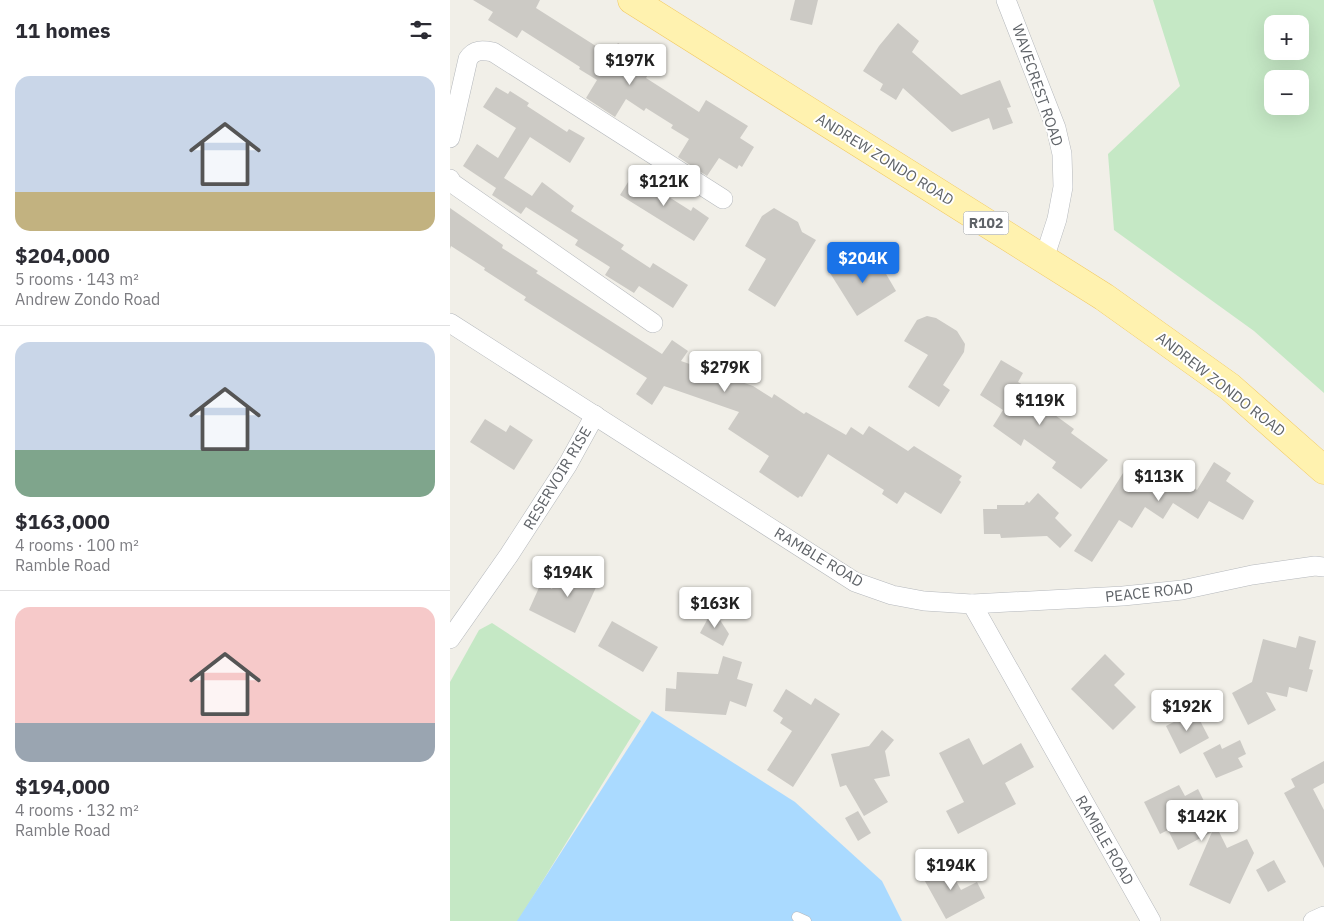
<!DOCTYPE html>
<html lang="en">
<head>
<meta charset="utf-8">
<style>
	:root { --surface:#fff; --page:#f2f2f3; --text:#2b2b33; --muted:#7c7c81; --line:#e1e1e2; --accent:#1a73e8 }
	body { margin:0; font-family:"IBM Plex Sans",sans-serif; background:var(--page); color:var(--text); height:100vh; display:flex; flex-direction:column; font-size:19px; white-space:nowrap }
	* { box-sizing:border-box; margin:0 }
	p { font-size:16px; color:var(--muted) }
	.icon { flex:none; width:28px; height:28px; fill:none; stroke:currentColor; stroke-width:2; stroke-linecap:round; stroke-linejoin:round }
	.map { position:relative; flex:1; overflow:hidden }
	.details { display:flex; flex-direction:column; background:var(--surface); width:450px }
	.details>* { flex:none }
	.fabs { position:absolute; left:814px; top:15px; display:grid; gap:10px }
	.fabs a { display:grid; place-items:center; width:45px; height:45px; border-radius:10px; background:var(--surface); box-shadow:0 5px 20px #0002; font-size:25px }
	.price { position:absolute; translate:-50% -42px; padding:0 11px; border-radius:5px; background:#fff; color:#222; font-size:16px; line-height:32px; filter:drop-shadow(0 1px 2px #0008) }
	.price::after { content:''; position:absolute; left:50%; top:30px; width:15px; height:11px; margin-left:-8px; background:inherit; clip-path:polygon(0 0,100% 0,50% 100%) }
	.price.selected { background:var(--accent); color:#fff }
	ul { padding:0; list-style:none }
	li { display:grid; align-content:center; gap:10px; height:265px; padding:0 15px }
	li+li { border-top:1px solid var(--line) }
	li span { display:grid; place-items:center; height:155px; border-radius:15px; color:#555 }
	li>.icon { margin-inline-start:auto }
	span .icon { width:90px; height:90px; fill:#fffc; stroke-width:1 }
	li b { font-size:21px }
	h2 { display:flex; justify-content:space-between; align-items:center; height:60px; padding:0 15px; font-size:21px }
	main { display:flex; flex:1; min-height:0 }
	.map>svg:first-child { display:block }
</style>
</head>
<body>
<main>
<section class="details">
<h2>11 homes<svg class="icon" aria-label="filters" viewBox="0 0 24 24"><path d="M4 7h16M4 17h16"/><circle cx="9" cy="7" r="2"/><circle cx="15" cy="17" r="2"/></svg></h2>
<ul>
<li><span style="background:linear-gradient(#c9d6e8 75%,#c2b280 0)"><svg class="icon" aria-label="home" viewBox="0 0 24 24"><path d="M3 11l9-7 9 7M6 9v11h12V9"/></svg></span><div><b>$204,000</b><p>5 rooms · 143 m²</p><p>Andrew Zondo Road</p></div></li>
<li><span style="background:linear-gradient(#c9d6e8 70%,#7fa58c 0)"><svg class="icon" aria-label="home" viewBox="0 0 24 24"><path d="M3 11l9-7 9 7M6 9v11h12V9"/></svg></span><div><b>$163,000</b><p>4 rooms · 100 m²</p><p>Ramble Road</p></div></li>
<li><span style="background:linear-gradient(#f6c9c9 75%,#9aa5b1 0)"><svg class="icon" aria-label="home" viewBox="0 0 24 24"><path d="M3 11l9-7 9 7M6 9v11h12V9"/></svg></span><div><b>$194,000</b><p>4 rooms · 132 m²</p><p>Ramble Road</p></div></li>
</ul>
</section>
<div class="map">
<svg width="874" height="921" viewBox="0 0 874 921">
	<rect width="100%" height="100%" fill="#f1efe8"/>
	<!-- green -->
	<g fill="#c5e8c5" fill-rule="evenodd">
		<path d="M703,0H874V393L804,331L664,230L658,154L730,86ZM822,24H850V51H822ZM822,79H850V106H822Z"/>
		<path d="M42,623L191,721L68,921H0V682L29,630Z"/>
	</g>
	<!-- water -->
	<path fill="#aadaff" d="M202,711L345,802L432,881L452,921H67Z"/>
	<!-- building -->
	<g fill="#cccac5">
		<path d="M23,0H90L86,8L160,55L168,43L203,66L196,78L249,112L256,100L298,126L290,138L304,147L292,167L289,165L287,169L269,158L257,176L228,157L239,139L221,128L223,125L196,108L194,111L176,99L165,117L136,98L147,80L129,69L130,67L72,30L67,38L38,20L43,12Z"/>
		<path d="M345,0H368L362,25L340,20Z"/>
		<path d="M448,23L469,41L462,52L511,95L550,80L561,107L557,108L563,123L543,130L539,118L502,132L453,88L446,100L430,90L433,84L413,71L429,46Z"/>
		<path d="M46,87L58,94L60,91L79,103L77,106L117,132L119,129L135,138L120,163L80,137L54,178L82,196L92,182L124,206L121,211L174,245L171,249L200,268L203,263L238,285L223,308L189,286L184,293L155,275L160,267L125,245L128,240L76,207L71,214L42,195L46,188L13,166L27,144L48,158L66,128L33,107Z"/>
		<path d="M185,171L203,182L200,185L241,211L243,207L259,218L244,241L170,195Z"/>
		<path d="M0,208L53,245L52,248L88,271L86,273L212,354L222,340L238,351L231,361L303,386L322,398L324,394L354,414L356,412L396,435L401,427L413,435L419,426L458,451L464,446L512,476L509,480L511,482L491,514L455,492L447,504L432,494L434,490L378,454L352,497L350,496L348,498L309,472L319,456L278,429L289,412L214,386L202,405L186,394L197,378L74,300L76,297L34,270L35,268L1,246L0,249Z"/>
		<path d="M324,208L348,222L352,232L366,240L325,307L298,290L316,259L295,246L312,216Z"/>
		<path d="M402,257L432,267L446,291L407,316L380,273Z"/>
		<path d="M477,316L486,318L507,331L515,344L514,352L493,385L500,390L489,407L458,387L478,355L454,341L467,320Z"/>
		<path d="M551,360L573,373L568,382L598,400L594,407L624,429L621,433L658,460L631,489L602,468L606,462L574,439L571,446L543,426L553,410L530,395Z"/>
		<path d="M35,419L56,432L60,425L83,440L64,470L20,442Z"/>
		<path d="M680,462L715,483L721,474L747,490L764,462L781,473L776,481L804,501L793,520L759,501L748,519L723,503L713,519L695,507L682,528L669,520L642,562L624,551Z"/>
		<path d="M588,493L609,513L605,518L622,535L610,548L597,536L551,538L550,534H534L533,509H547V505H574L577,501L579,503Z"/>
		<path d="M133,560L154,570L125,633L79,610L91,583L102,589L104,584L119,591Z"/>
		<path d="M263,609L279,634L273,646L250,633Z"/>
		<path d="M162,621L208,647L193,672L148,646Z"/>
		<path d="M849,636L866,641L859,669L863,670L857,692L839,687L837,697L816,692L826,710L798,725L782,693L802,682L813,639L846,648Z"/>
		<path d="M655,654L675,674L664,685L686,707L663,730L621,689Z"/>
		<path d="M273,656L292,662L287,679L303,684L296,707L280,701L276,715L215,711L216,688L226,689L227,672L268,674Z"/>
		<path d="M336,689L361,705L365,698L390,714L343,787L317,770L342,731L330,723L333,718L323,711Z"/>
		<path d="M745,711L759,738L730,754L716,726Z"/>
		<path d="M432,730L444,740L435,751L440,776L424,779L438,802L414,816L396,785L390,787L381,754L419,746Z"/>
		<path d="M519,738L533,765L571,743L584,767L555,783L566,804L508,834L496,811L514,802L489,753Z"/>
		<path d="M790,740L796,754L788,758L793,767L766,778L753,753L770,744L772,749Z"/>
		<path d="M874,761V783L863,789L874,810V868L834,793L845,787L841,779Z"/>
		<path d="M729,785L735,796L748,789L777,848L797,839L804,853L780,904L739,885L762,832L728,850L718,830L710,834L694,802Z"/>
		<path d="M408,811L421,833L408,841L395,818Z"/>
		<path d="M824,860L836,882L818,892L806,870Z"/>
		<path d="M495,861L511,890L527,882L535,898L496,919L471,874Z"/>
	</g>
	<g fill="none" stroke-linecap="round" stroke-linejoin="round">
		<defs>
			<path id="lane" d="M347,917L356,921"/>
			<g id="street">
				<path d="M556,0L606,128L612,154L613,187L607,219L594,259"/>
				<path d="M0,138L18,59C24,49 33,50 43,52L273,199"/>
				<path d="M0,179L2,183L203,323"/>
				<path d="M0,323L405,582L442,595L474,601L522,604L701,921"/>
				<path d="M522,604L673,596L732,590L802,575L865,566L874,567"/>
				<path d="M0,639L59,555L118,464L145,415"/>
				<path d="M863,921L874,916"/>
			</g>
			<path id="primary" d="M182,0L654,297L780,387L874,470"/>
		</defs>
		<!-- lane casing -->
		<use href="#lane" stroke="#b5b8bc" stroke-width="11"/>
		<!-- street casing -->
		<use href="#street" stroke="#b5b8bc" stroke-width="20"/>
		<!-- primary casing -->
		<use href="#primary" stroke="#f2c960" stroke-width="29"/>
		<!-- lane -->
		<use href="#lane" stroke="#fff" stroke-width="10"/>
		<!-- street -->
		<use href="#street" stroke="#fff" stroke-width="19"/>
		<!-- primary -->
		<use href="#primary" stroke="#fff2af" stroke-width="28"/>
	</g>
	<g text-anchor="middle" dominant-baseline="central" stroke-width="4" stroke-linejoin="round" paint-order="stroke">
		<!-- shield labels -->
		<rect fill="#fff" stroke="#8f9295" stroke-width="1" x="513.5" y="211.5" width="45" height="23" rx="4"/>
		<g font-size="14" font-weight="bold" fill="#5f6368">
			<text x="536" y="223">R102</text>
		</g>
		<!-- street labels -->
		<g font-size="15" fill="#5f6368" stroke="#fff">
			<text transform="translate(588 85) rotate(71)">WAVECREST ROAD</text>
			<text transform="translate(435 159) rotate(32)">ANDREW ZONDO ROAD</text>
			<text transform="translate(771 384) rotate(38)">ANDREW ZONDO ROAD</text>
			<text transform="translate(107 478) rotate(-59)">RESERVOIR RISE</text>
			<text transform="translate(369 557) rotate(31)">RAMBLE ROAD</text>
			<text transform="translate(699 592) rotate(-6)">PEACE ROAD</text>
			<text transform="translate(655 840) rotate(60)">RAMBLE ROAD</text>
		</g>
	</g>
</svg>
<div class="fabs">
<a>+</a>
<a>−</a>
</div>
<b class="price" style="left:180px;top:86px">$197K</b>
<b class="price" style="left:214px;top:207px">$121K</b>
<b class="price selected" style="left:413px;top:284px">$204K</b>
<b class="price" style="left:275px;top:393px">$279K</b>
<b class="price" style="left:590px;top:426px">$119K</b>
<b class="price" style="left:709px;top:502px">$113K</b>
<b class="price" style="left:118px;top:598px">$194K</b>
<b class="price" style="left:265px;top:629px">$163K</b>
<b class="price" style="left:737px;top:732px">$192K</b>
<b class="price" style="left:752px;top:842px">$142K</b>
<b class="price" style="left:501px;top:891px">$194K</b>
</div>
</main>
</body>
</html>
